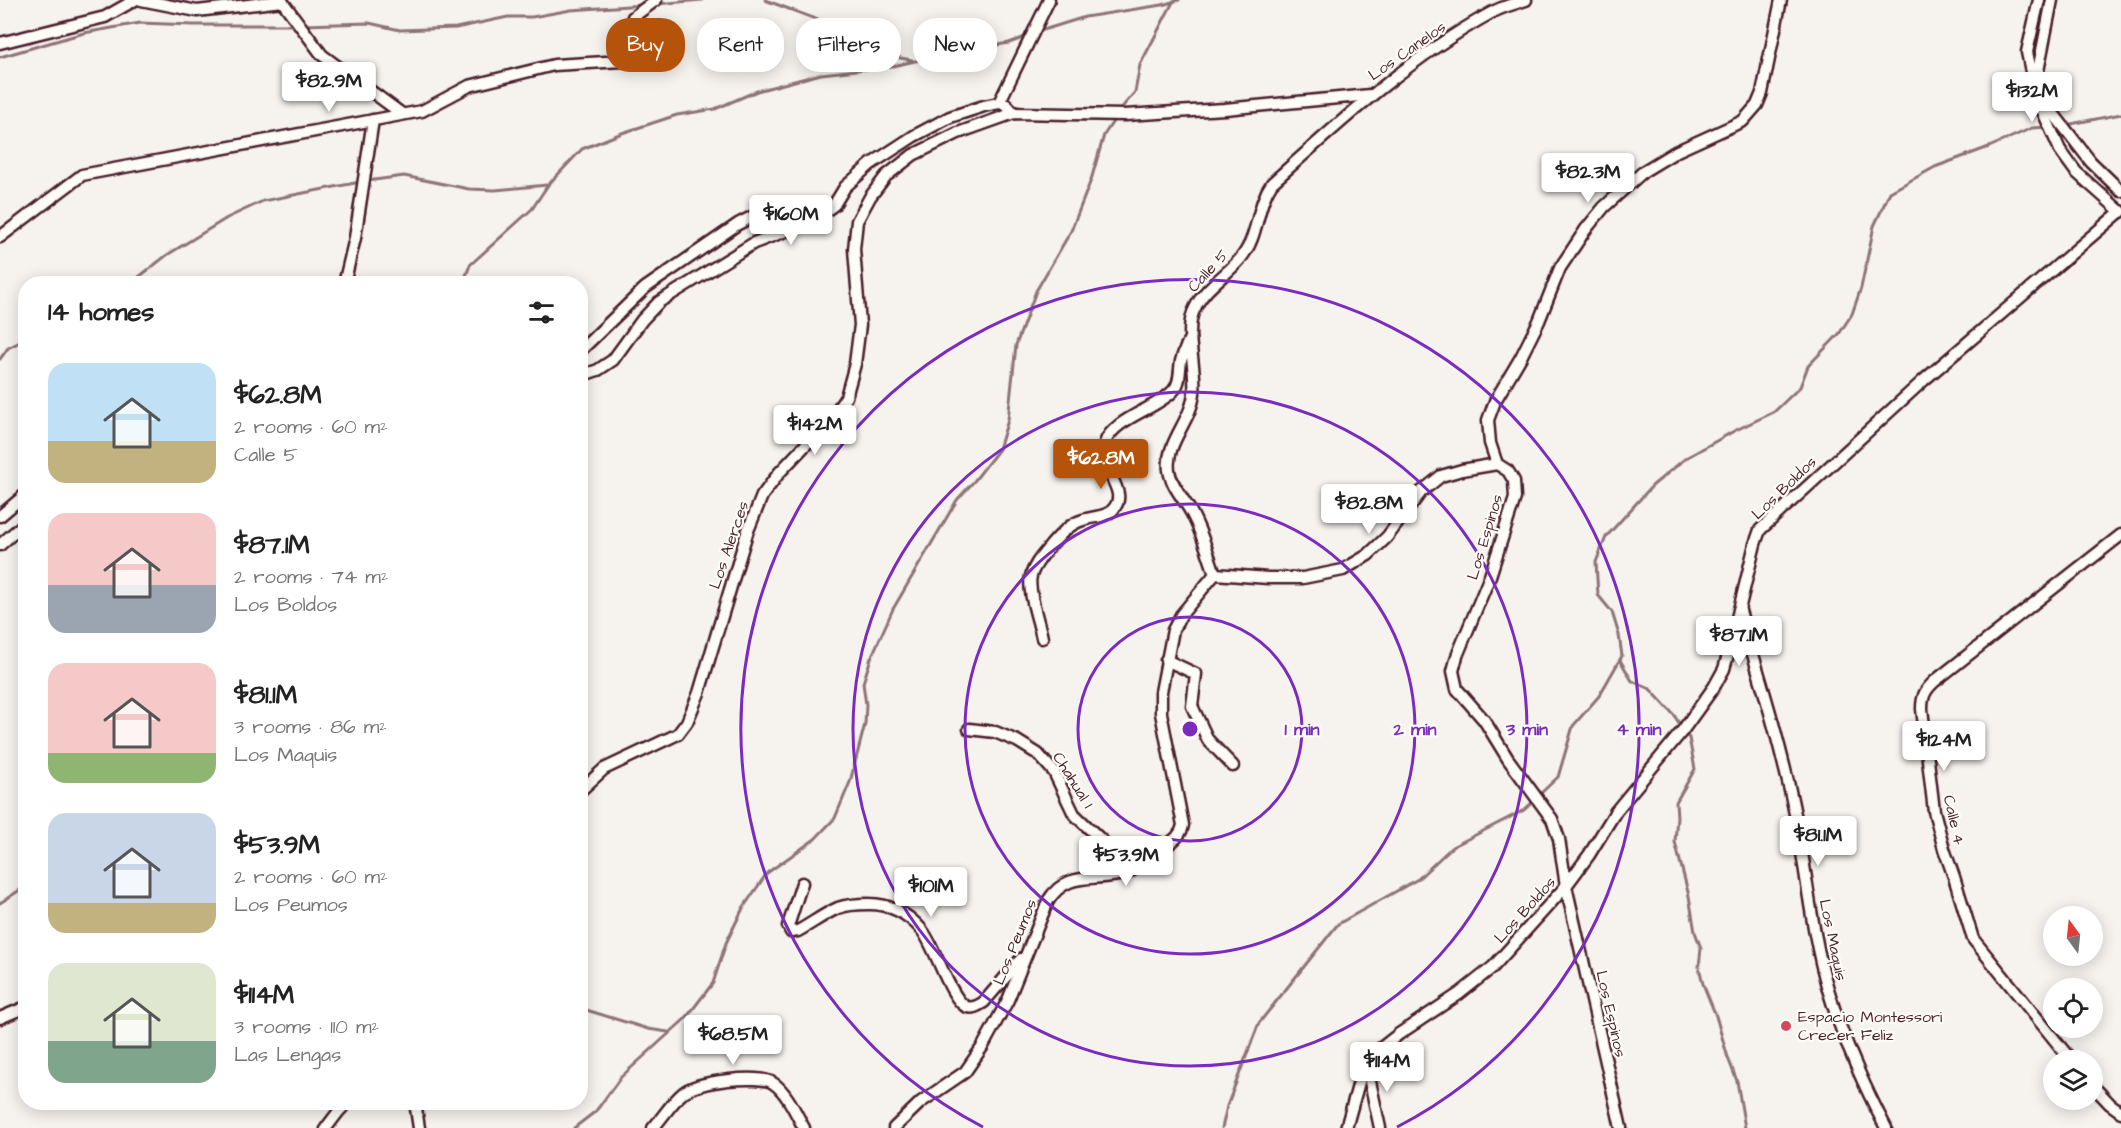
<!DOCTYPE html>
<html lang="en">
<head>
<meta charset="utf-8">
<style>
	:root { --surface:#fff; --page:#f2f2f2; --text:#222; --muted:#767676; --accent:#b45309 }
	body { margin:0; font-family:"Architects Daughter",sans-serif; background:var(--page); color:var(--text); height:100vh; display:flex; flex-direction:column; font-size:22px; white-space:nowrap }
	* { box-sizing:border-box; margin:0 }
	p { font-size:20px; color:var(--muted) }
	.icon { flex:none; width:33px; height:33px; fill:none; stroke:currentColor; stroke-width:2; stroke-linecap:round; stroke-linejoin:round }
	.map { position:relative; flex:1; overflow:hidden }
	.details { position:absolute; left:18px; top:276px; width:570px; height:834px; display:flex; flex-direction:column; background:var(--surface); border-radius:24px; box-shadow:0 3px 15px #0003 }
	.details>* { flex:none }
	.hud { position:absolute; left:606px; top:18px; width:570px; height:54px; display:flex; gap:12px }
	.needle { width:39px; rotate:345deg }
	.fabs { position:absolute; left:2043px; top:906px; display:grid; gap:12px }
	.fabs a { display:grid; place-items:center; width:60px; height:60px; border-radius:50%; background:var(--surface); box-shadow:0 3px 15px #0003; font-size:30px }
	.price { position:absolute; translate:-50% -51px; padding:0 14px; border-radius:6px; background:#fff; color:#222; font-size:20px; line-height:39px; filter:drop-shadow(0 2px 3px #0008) }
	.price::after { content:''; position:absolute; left:50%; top:36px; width:18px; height:14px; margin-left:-9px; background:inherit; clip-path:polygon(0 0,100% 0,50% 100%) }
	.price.selected { background:var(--accent); color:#fff }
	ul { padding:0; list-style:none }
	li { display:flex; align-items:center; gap:18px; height:150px; padding:0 30px }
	li span { display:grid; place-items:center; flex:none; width:168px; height:120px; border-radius:18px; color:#555 }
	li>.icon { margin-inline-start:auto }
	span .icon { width:72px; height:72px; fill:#fffc; stroke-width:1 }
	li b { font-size:26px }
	h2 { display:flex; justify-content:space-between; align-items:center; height:72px; padding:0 30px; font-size:26px }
	.pill { padding:0 21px; border-radius:24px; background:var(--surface); box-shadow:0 3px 15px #0003; font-size:21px; line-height:54px }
	.pill.selected { background:var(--accent); color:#fff }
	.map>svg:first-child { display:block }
</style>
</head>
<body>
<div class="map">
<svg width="2121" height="1128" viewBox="0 0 2121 1128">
	<rect width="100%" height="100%" fill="#f6f3ef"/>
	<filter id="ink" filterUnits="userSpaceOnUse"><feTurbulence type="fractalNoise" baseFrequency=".0167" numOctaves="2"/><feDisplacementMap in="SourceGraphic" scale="12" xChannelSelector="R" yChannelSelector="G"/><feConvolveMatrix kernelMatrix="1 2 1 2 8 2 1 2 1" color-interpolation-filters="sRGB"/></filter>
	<g filter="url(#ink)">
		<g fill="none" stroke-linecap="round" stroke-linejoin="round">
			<!-- stream -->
			<g stroke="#8e7378" stroke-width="3">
				<path d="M765,0L853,33L885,47L900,58L912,60"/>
				<path d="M657,4L702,0"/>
				<path d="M303,25L369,23L400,30L456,28L508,17H532L571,10L642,5"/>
				<path d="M1037,32L1085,17L1162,5L1179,0"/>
				<path d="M0,57L84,33L140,23L193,25H297"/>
				<path d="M1119,111L1135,92L1140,65L1173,2"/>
				<path d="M2066,125L2121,114"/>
				<path d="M367,181L404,176L469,189L495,190L547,185"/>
				<path d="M130,284L167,255L227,218L263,201L360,182"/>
				<path d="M459,284L465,278L470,265L532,209L548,185L582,149L622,133L677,115L715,109L757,91L821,74L893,66L955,52L1009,43L1028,36"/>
				<path d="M0,359L8,348L26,339"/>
				<path d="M1620,660L1632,681L1649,688L1674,715L1682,728"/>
				<path d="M1685,733L1689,738L1695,769L1676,802L1677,817L1675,842L1689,896L1695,932L1701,948L1699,967L1703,984L1716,1016L1728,1058L1737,1081L1745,1128"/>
				<path d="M1539,795L1558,777L1573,726L1599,696L1622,656L1619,635L1612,612L1598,595L1596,562L1606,537L1652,486L1686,458L1734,431L1774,412L1800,387L1808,366L1839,334L1852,314L1861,288L1874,226L1890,192L1935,167L1989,147L2032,128L2048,127"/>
				<path d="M0,903L26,886"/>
				<path d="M580,1008L648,1029L668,1032"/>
				<path d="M574,1128L596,1111L621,1077L686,1018L713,983L726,943L743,908L767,873L815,839L835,818L850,782L865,724L866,705L863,683L871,658L893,609L957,500L975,480L999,449L1008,420L1016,345L1036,291L1071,231L1091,180L1104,135L1116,117"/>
				<path d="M1222,1128L1227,1106L1259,1023L1338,924L1418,879L1452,847L1524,810L1535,800"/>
			</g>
			<defs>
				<g id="street">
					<path d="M141,0L197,11L282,1L322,55L402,114"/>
					<path d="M2039,0L2027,52L2036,96L2060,150L2076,172L2121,212"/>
					<path d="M2052,0L2037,76L2040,91L2046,104L2091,162L2121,191"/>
					<path d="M0,43L105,17L135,0"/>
					<path d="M999,103L1049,0"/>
					<path d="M0,237L82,175L422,111L469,86L554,65L623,61L633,17L656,0"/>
					<path d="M344,284L355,238L373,120"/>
					<path d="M580,351L645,288L738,224L769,208"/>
					<path d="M580,376L598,370L613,360L642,320L659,302L754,243L812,221L834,205L845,187L871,164L914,136L950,117L984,106L999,103L1007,105L1014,113"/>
					<path d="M0,516L26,494"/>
					<path d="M0,545L26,522"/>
					<path d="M1215,574C1208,553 1202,533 1192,514C1185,500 1171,486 1169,470C1165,443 1192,420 1194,393C1197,367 1183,330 1195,308C1205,287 1227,275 1241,258C1259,236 1256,206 1272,183C1341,121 1409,58 1491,13C1501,7 1514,4 1526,0"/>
					<path d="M1215,574L1268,578H1303L1343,570L1368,555L1387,537L1421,492L1441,476L1462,470L1497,464"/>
					<path d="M1740,611C1760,678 1781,745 1795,814C1807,872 1811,932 1828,989C1842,1037 1863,1084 1886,1128"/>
					<path d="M1042,638C1039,622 1027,590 1031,576C1034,564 1044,554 1051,545C1060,535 1069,524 1083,520C1094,516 1108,518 1115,507C1128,489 1097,468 1105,443C1113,419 1156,409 1173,391C1181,383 1179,371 1181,361C1183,354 1186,347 1189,340"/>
					<path d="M1166,660L1196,674L1192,706L1208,740L1233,766"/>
					<path d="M969,729L995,732L1017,741L1038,754L1054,772L1074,814L1118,856L1143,862"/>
					<path d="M580,791L604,769L678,734L687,722L699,693L747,533L762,496L779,473L833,416L846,397L855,364L860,325L854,249L857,221L870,197L886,176L913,155L958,133L1014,113L1125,115L1225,109L1370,95"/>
					<path d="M802,883L788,926L791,932L798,931C811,924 824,914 838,908C848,904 859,904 869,904C891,904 907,913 921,929C935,944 950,1001 967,1007C974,1009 979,1005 984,1002L1021,959"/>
					<path d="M0,1018L26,1007"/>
					<path d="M2071,1060L1973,939L1954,877L1944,849L1934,811L1922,709C1922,696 1925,690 1935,681L2121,535"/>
					<path d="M1366,1063L1380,1128"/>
					<path d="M2092,1085L2110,1104L2121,1112"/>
					<path d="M415,1102L419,1128"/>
					<path d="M326,1128L339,1111L348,1102"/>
					<path d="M653,1128C663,1117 672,1102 683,1093C696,1081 759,1074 773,1083C787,1092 796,1114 804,1128"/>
					<path d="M894,1128L921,1102L965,1072L983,1046L1008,1000L1048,901C1067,870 1093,882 1123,874C1137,870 1150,857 1162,849C1171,842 1181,837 1183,825L1161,713V692L1173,630L1181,615L1215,574"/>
					<path d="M1346,1128L1361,1075L1366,1063L1376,1052L1399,1034L1459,994L1493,967L1566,886L1589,855L1616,811L1683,730L1714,687L1724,669L1729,651L1755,544L1760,530L1924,380L2121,211"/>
					<path d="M1621,1128L1566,886L1559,839L1552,819L1508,759L1484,720L1457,689L1453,671L1457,656L1490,576L1515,498L1514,481L1508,471L1497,464L1490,443L1488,420L1495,401L1521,357L1539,321L1560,268L1586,229L1604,207L1644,171L1677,151L1743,121L1757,105L1762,93L1781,0"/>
				</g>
			</defs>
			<!-- street casing -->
			<use href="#street" stroke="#4a1f2b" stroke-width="15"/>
			<!-- street -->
			<use href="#street" stroke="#fdfcf7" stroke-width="10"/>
		</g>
	</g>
	<!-- distance rings -->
	<g fill="none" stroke="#7b2cbf" stroke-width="3">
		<circle cx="1190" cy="729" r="112"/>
		<circle cx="1190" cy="729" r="225"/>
		<circle cx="1190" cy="729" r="337"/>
		<path d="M983 1127A449 449 0 1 1 1397 1127"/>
	</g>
	<!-- markers -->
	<circle fill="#d1495b" stroke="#fdfcf7" stroke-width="2" cx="1786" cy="1026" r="6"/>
	<g text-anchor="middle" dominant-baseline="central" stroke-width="4.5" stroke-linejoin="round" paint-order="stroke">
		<!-- street labels -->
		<g font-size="16" fill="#4a1f2b" stroke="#fdfcf7">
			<text transform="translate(1407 51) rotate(-35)">Los Canelos</text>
			<text transform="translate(1208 271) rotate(-47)">Calle 5</text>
			<text transform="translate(1784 488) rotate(-44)">Los Boldos</text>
			<text transform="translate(1485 537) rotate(-73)">Los Espinos</text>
			<text transform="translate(729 545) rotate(-71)">Los Alerces</text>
			<text transform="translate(1073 780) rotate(58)">Chahual 1</text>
			<text transform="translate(1954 820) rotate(77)">Calle 4</text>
			<text transform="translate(1525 910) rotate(-48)">Los Boldos</text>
			<text transform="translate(1833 940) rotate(78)">Los Maquis</text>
			<text transform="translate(1015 942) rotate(-68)">Los Peumos</text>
			<text transform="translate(1611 1014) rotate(77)">Los Espinos</text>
		</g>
		<!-- poi labels -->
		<g font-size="16" fill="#4a1f2b" stroke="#fdfcf7" text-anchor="start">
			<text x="1798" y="1017">Espacio Montessori<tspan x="1798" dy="18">Crecer Feliz</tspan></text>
		</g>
	</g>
	<circle cx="1190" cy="729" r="9" fill="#7b2cbf" stroke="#fdfcf7" stroke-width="3"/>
	<g font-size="18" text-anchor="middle" font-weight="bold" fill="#7b2cbf" stroke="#fdfcf7" stroke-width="4.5" stroke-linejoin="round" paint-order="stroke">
		<text x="1302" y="735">1 min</text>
		<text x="1415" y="735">2 min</text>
		<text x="1527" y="735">3 min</text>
		<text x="1639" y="735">4 min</text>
	</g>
</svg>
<div class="fabs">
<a><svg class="needle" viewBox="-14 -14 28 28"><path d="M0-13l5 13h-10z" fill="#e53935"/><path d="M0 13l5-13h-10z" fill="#767676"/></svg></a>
<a><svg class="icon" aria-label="locate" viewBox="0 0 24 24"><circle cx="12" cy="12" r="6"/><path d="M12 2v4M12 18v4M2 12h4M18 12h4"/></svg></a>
<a><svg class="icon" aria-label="layers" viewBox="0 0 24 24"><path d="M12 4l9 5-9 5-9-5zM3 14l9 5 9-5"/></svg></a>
</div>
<b class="price" style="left:329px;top:113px">$82.9M</b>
<b class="price" style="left:2032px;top:123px">$132M</b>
<b class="price" style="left:1588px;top:204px">$82.3M</b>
<b class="price" style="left:791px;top:246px">$160M</b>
<b class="price" style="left:815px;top:456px">$142M</b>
<b class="price selected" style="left:1101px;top:490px">$62.8M</b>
<b class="price" style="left:1369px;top:535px">$82.8M</b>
<b class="price" style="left:1739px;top:667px">$87.1M</b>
<b class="price" style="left:1944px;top:772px">$124M</b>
<b class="price" style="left:1818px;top:867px">$81.1M</b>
<b class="price" style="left:1126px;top:887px">$53.9M</b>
<b class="price" style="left:931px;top:918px">$101M</b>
<b class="price" style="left:733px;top:1066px">$68.5M</b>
<b class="price" style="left:1387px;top:1093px">$114M</b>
<div class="hud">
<a class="pill selected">Buy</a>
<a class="pill">Rent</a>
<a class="pill">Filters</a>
<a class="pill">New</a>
</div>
<section class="details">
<h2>14 homes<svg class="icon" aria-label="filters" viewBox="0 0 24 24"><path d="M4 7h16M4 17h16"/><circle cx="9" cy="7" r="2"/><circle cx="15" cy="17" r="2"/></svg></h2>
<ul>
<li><span style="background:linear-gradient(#bfe0f5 65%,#c2b280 0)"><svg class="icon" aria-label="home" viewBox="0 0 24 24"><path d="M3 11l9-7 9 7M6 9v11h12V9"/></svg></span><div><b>$62.8M</b><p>2 rooms · 60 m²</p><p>Calle 5</p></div></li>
<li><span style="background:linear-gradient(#f6c9c9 60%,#9aa5b1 0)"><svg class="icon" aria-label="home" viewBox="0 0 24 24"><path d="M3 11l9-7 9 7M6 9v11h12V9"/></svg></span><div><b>$87.1M</b><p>2 rooms · 74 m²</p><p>Los Boldos</p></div></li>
<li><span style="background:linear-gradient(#f6c9c9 75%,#8fb573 0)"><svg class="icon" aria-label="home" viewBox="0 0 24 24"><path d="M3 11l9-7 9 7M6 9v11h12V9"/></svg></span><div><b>$81.1M</b><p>3 rooms · 86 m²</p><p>Los Maquis</p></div></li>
<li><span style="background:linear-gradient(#c9d6e8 75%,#c2b280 0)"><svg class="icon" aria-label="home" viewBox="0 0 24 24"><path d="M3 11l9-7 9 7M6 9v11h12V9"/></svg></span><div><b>$53.9M</b><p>2 rooms · 60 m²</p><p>Los Peumos</p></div></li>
<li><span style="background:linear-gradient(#dfe7d0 65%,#7fa58c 0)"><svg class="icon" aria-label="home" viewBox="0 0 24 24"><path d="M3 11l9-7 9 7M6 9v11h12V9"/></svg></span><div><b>$114M</b><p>3 rooms · 110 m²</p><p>Las Lengas</p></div></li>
</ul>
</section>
</div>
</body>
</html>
